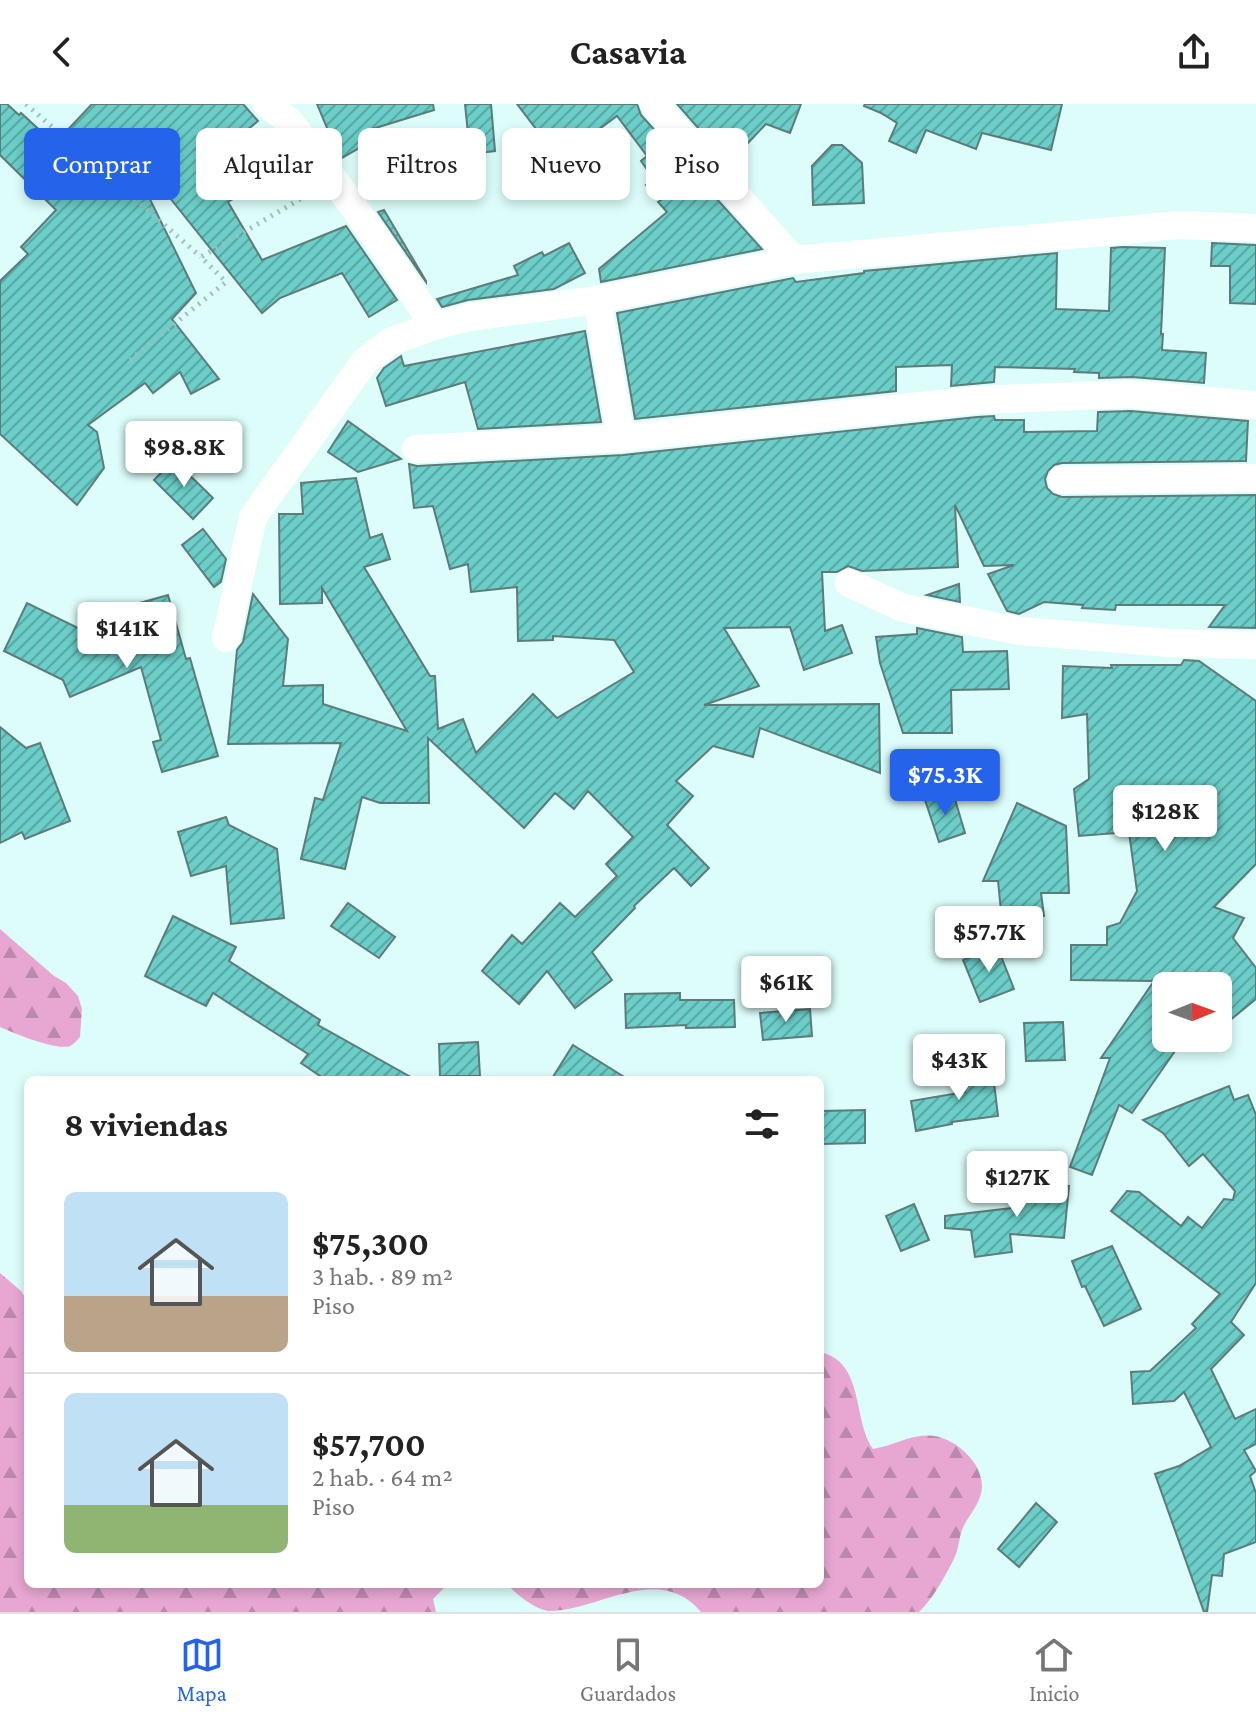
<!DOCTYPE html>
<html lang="es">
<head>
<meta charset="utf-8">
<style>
	:root { --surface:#fff; --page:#f2f2f2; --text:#222; --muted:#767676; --line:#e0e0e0; --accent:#2563eb }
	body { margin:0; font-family:"Crimson Pro",serif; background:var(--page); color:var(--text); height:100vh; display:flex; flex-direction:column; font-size:30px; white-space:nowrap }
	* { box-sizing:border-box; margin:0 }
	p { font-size:26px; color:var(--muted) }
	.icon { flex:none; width:44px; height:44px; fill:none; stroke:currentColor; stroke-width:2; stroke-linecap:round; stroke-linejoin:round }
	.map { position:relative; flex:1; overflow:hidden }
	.side { position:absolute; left:24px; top:972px; width:800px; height:512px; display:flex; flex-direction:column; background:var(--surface); border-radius:12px; box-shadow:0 4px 12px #0003 }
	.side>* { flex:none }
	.hud { position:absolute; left:24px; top:24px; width:800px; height:72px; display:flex; gap:16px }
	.needle { width:52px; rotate:89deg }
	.tools { position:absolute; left:1152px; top:868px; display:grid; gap:16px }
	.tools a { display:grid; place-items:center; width:80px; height:80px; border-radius:12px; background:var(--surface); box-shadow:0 4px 12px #0003; font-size:40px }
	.price { position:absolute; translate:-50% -68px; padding:0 18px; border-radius:8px; background:#fff; color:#222; font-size:26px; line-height:52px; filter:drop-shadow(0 2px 4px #0008) }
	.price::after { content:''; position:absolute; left:50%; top:48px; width:24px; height:18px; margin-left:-12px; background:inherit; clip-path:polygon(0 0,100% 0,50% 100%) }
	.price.current { background:var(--accent); color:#fff }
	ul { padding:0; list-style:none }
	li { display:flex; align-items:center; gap:24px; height:200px; padding:0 40px }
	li+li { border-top:2px solid var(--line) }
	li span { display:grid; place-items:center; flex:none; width:224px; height:160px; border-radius:12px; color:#555 }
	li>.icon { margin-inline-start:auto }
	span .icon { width:96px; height:96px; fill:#fffc; stroke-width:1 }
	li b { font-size:34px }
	h2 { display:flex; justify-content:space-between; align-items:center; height:96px; padding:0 40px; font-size:34px }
	.tag { padding:0 28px; border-radius:12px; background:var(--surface); box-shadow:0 4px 12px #0003; font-size:28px; line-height:72px }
	.tag.current { background:var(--accent); color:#fff }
	header { display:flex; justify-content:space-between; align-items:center; height:104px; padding:0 40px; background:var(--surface); font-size:36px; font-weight:700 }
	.tabs { display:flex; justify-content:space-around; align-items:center; height:112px; border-top:2px solid var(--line); background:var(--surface); font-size:22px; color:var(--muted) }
	.tabs a { display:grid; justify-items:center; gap:4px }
	.tabs .current { color:var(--accent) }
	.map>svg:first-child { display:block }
</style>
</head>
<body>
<header><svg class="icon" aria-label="back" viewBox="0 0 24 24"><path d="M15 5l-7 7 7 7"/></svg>Casavia<svg class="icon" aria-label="share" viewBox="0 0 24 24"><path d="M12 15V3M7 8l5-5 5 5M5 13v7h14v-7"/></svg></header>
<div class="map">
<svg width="1256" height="1508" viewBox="0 0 1256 1508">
	<defs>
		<pattern id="forest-firs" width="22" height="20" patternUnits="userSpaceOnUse" patternTransform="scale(2)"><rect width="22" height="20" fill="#e7a7d2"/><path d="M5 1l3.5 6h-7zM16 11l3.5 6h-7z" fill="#bb89ab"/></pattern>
		<pattern id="building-hatch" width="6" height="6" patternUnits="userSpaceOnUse" patternTransform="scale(2)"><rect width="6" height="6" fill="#6bcec8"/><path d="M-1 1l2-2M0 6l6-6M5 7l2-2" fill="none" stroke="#58a8a3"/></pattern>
	</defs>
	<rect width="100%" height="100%" fill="#dcfdfa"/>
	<!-- forest -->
	<g fill="url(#forest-firs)">
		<path d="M0,825L54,872L66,879L78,892L82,905L80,933C77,936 74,940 70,942C57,947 13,929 0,923Z"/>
		<path d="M0,1169L21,1187L28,1198V1480H448L433,1495L436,1508H0Z"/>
		<path d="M820,1248C865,1258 852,1315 873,1345C894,1342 912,1329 934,1332C960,1336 990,1366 980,1393C976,1405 966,1415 962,1426C959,1434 959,1442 956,1450C948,1468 933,1495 919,1508H701C658,1457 598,1508 548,1507C532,1504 517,1490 506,1480H820Z"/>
	</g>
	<!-- building -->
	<g fill="url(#building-hatch)" stroke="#5d7b79" stroke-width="2">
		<path d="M0,0H7L19,11L21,9L45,31L50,26L59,35L92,0H243L258,17L234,37L259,80L228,98L262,156L346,122L397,196L369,213L342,169L280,194L262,209L150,69L140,75L196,189L172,215L219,275L191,290L180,268L153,289L145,279L88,321L97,328L104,364L77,401L0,330V177L28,150L21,143L56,106L0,51Z"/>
		<path d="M317,0H433L434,6L369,26L373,36L340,55Z"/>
		<path d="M465,0H491L495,47L470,50Z"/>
		<path d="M517,0H637L641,11L762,145L601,178L599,165L667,108L658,98L661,96L646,81L653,74L641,57L647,52L617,12L559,55Z"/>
		<path d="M677,0H801L790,29L766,20L729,59Z"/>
		<path d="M865,0H1062L1051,46L982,29L976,45L926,26L916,49L889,37L897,19L881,9L864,2Z"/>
		<path d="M832,41H842L862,59L864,99L813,101L812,62Z"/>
		<path d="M384,106L426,177V178L378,108Z"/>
		<path d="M569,139L585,169L554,185L468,196L442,203L437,195L518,171L514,162L542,148L544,152Z"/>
		<path d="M1212,139L1256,141V200L1230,199V162H1211Z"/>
		<path d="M1123,143L1165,144L1161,230H1163L1162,246L1206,249L1204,279L1132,273L1099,274V269L1074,268L1075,265L995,263L994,278L951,282L952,261L896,263V287L635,315L617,209L793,174L796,178L864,169V167L1057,149L1056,205L1109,207L1111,144Z"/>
		<path d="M585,227L601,318L478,325L465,278L386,302L377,274L384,264L401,252L404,262Z"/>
		<path d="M1131,307L1248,317L1246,357L1062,359L1054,361L1048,367L1045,375L1047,384L1053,390L1062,393L1256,391V524L1209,523L1225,501H1116L1115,506L1082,504L1083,501L1044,498L1019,510L1007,507L988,470L1014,461L984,462L955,401L958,463L862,467L848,462L837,468H822L825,527L842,521L852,549L804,566L790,523L724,524L759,582L704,601L879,600L880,669L760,624L753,653L713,642L676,677L693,692L667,721L709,764L691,782L674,764L634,802L635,804L592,848L612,876L575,904L547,867L519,900L482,867L512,831L522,840L560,799L575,813L617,772L606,760L633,733L588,687L574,705L555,689L524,724L428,634L429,699H380L362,693L345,765L301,755L315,694L323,696L341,639L228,640L237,546L243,538L253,490L288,535L283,582L323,581V600L407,627L322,484V499L280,500L279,410H303L301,379L356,374L370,434L382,430L390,455L364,463L430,572H435L438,625L463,615L476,649L533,590L557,614L634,568L614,536L553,532V536L518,537L517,483L471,488L468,460L450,465L433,402L414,404L409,360L417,362L623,351L977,313L994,312L995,316H1024V328L1097,327L1098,308Z"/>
		<path d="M348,317L401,355L358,368L328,348Z"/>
		<path d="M174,356L213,394L193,415L154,376Z"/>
		<path d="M203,425L226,455L221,478L214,483L182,441Z"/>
		<path d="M959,480L960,498L927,491Z"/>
		<path d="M168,491L186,555L190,554L218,652L162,668L153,638L161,636L141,563L70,593L63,576L4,547L27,499L127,548L115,506Z"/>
		<path d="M917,524L962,533L963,548L1007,547L1009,585L951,586L952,629H903L880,559L876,533L917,530Z"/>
		<path d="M1184,556L1199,557L1256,597V760L1214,803L1244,814L1233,834L1256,864V895L1218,926V882H1166V934H1184L1132,1009L1119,1001L1092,1071L1070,1063L1110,954H1101L1154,877L1071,876V841H1107V823L1120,819L1137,787L1129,728L1079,732L1074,685L1089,675L1087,610L1062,614L1063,562L1112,564L1111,561H1181Z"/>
		<path d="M0,623L26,644L40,639L70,717L25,735L22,728L0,739Z"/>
		<path d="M954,692L965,729L939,738L924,693Z"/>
		<path d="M1017,699L1066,722L1069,789H1041L1044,812L1002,817L998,777H983Z"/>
		<path d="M226,713L229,721L277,745L284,814L231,820L226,762L191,772L178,728Z"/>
		<path d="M348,799L395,833L379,854L331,822Z"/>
		<path d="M173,812L236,843L229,857L320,916L318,921L416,976H326L301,959L308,950L213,889L206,902L145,872Z"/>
		<path d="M997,842L1014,885L980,898L963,856Z"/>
		<path d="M680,889V896H734L735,923L686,924V921L626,924L625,890Z"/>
		<path d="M810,905L812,932L763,936L760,909Z"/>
		<path d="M1063,918L1065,956L1026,957L1024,919Z"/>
		<path d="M478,938L480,972H440L439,940Z"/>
		<path d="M573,941L629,976H551Z"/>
		<path d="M992,962L998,1012L952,1018V1020L916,1027L911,997L965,988L962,966Z"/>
		<path d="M1229,982L1234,996L1248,991L1256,1011V1179L1231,1218L1244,1231L1211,1265L1235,1315L1256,1305V1340L1244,1346L1256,1367L1250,1372L1256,1389V1438L1224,1450L1222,1472L1212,1471L1207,1508H1204L1155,1370L1179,1362L1211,1343L1184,1288L1174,1297L1133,1300L1131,1268L1150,1267L1196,1224L1192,1220L1220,1190L1111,1107L1127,1087L1139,1088L1181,1122L1188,1113L1202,1124L1224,1095L1233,1096L1235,1087L1203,1050L1189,1062L1163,1029L1143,1016Z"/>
		<path d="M865,1006V1039L821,1040V1007Z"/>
		<path d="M1023,1078L1069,1082L1064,1134L1010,1130L1012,1148L975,1153L971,1126L945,1124V1112L1020,1103Z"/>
		<path d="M914,1100L929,1136L901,1147L886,1112Z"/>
		<path d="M1112,1142L1141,1205L1104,1222L1085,1182L1082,1183L1072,1157Z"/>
		<path d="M1036,1399L1057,1418L1019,1463L998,1445Z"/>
	</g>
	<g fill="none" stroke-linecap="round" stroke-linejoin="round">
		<!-- path -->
		<g stroke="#a3bdbb" stroke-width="5" stroke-dasharray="2 6" stroke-linecap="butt">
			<path d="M26,0L201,153"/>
			<path d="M130,256L226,178L201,153L309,90"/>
		</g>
		<!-- street -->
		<g stroke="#fff" stroke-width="28">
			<path d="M267,0L290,18L334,76L384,145L434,222"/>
			<path d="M654,0L794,156"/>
			<path d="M597,196L621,334"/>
			<path d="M416,345L621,334L976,296L1131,290L1256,301"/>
			<path d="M1062,376L1256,374"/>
			<path d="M849,479L903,504L1020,527L1169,539L1256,541"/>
			<path d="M226,534L253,413L365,257L390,238L434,222L470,213L597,196L794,156L1179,121L1256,124"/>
		</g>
	</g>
</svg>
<div class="tools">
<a><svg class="needle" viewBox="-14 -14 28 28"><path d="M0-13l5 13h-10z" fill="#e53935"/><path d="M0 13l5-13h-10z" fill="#767676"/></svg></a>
</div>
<b class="price" style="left:184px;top:385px">$98.8K</b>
<b class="price" style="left:127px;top:566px">$141K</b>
<b class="price current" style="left:945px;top:713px">$75.3K</b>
<b class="price" style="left:1165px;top:749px">$128K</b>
<b class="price" style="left:989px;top:870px">$57.7K</b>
<b class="price" style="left:786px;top:920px">$61K</b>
<b class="price" style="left:959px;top:998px">$43K</b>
<b class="price" style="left:1017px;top:1115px">$127K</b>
<div class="hud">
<a class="tag current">Comprar</a>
<a class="tag">Alquilar</a>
<a class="tag">Filtros</a>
<a class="tag">Nuevo</a>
<a class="tag">Piso</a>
</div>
<section class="side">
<h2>8 viviendas<svg class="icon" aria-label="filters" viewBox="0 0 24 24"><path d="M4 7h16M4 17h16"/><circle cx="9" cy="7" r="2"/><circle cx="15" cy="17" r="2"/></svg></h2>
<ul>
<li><span style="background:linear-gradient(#bfe0f5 65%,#b9a48a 0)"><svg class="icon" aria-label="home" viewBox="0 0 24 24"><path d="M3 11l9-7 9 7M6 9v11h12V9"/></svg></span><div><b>$75,300</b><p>3 hab. · 89 m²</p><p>Piso</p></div></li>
<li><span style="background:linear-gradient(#bfe0f5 70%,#8fb573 0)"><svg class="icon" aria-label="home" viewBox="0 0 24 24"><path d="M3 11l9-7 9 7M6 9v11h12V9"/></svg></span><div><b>$57,700</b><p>2 hab. · 64 m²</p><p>Piso</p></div></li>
</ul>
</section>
</div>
<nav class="tabs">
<a class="current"><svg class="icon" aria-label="map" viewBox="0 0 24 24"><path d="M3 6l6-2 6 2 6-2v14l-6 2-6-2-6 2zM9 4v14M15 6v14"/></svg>Mapa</a>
<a><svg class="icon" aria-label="saved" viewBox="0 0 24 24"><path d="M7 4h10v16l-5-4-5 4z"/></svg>Guardados</a>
<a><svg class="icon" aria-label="home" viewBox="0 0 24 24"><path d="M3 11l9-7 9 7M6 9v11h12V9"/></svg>Inicio</a>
</nav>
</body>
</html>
